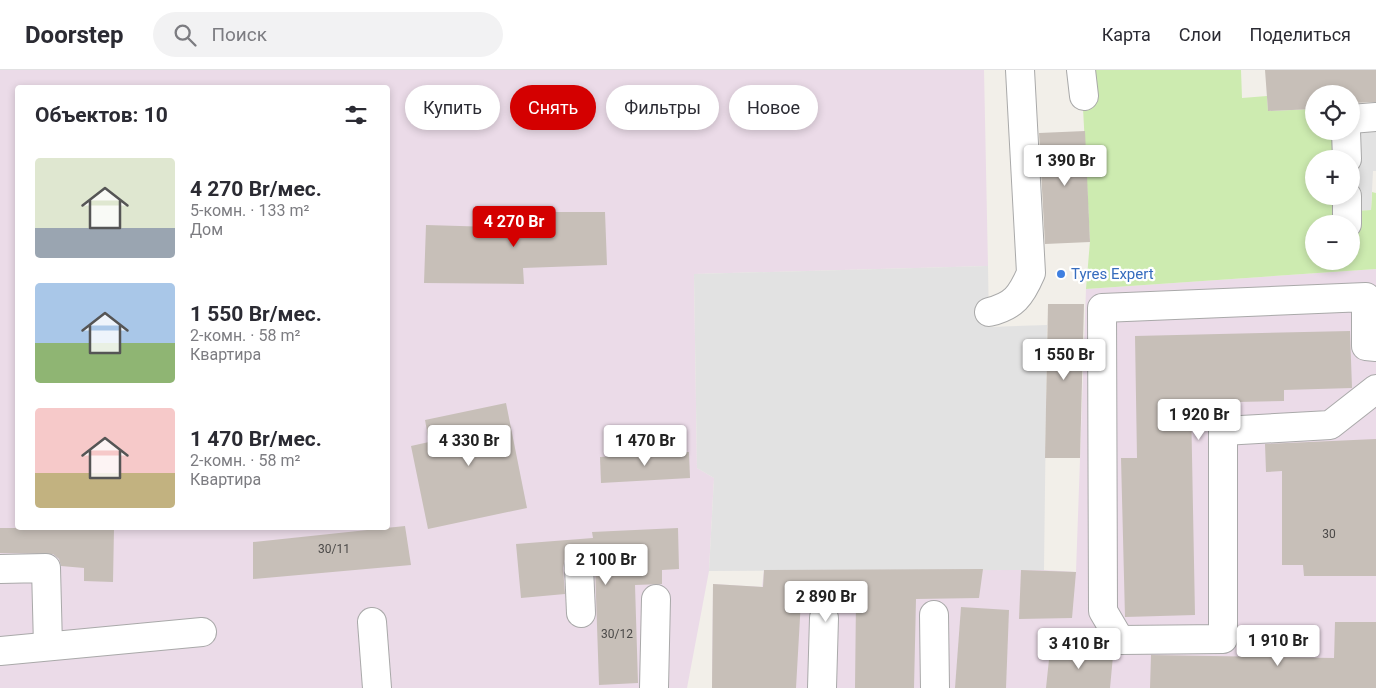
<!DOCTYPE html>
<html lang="ru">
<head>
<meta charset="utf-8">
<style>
	:root { --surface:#fff; --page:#f2f2f3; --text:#2b2b33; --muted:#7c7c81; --line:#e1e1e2; --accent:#d40000 }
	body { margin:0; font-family:Roboto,sans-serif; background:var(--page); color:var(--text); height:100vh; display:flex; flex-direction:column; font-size:19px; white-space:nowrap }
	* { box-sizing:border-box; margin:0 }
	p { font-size:16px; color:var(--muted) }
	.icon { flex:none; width:28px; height:28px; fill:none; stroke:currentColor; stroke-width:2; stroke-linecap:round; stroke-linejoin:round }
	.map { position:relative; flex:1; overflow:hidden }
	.side { position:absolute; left:15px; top:15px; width:375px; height:445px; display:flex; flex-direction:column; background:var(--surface); border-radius:5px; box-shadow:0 2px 8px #0003 }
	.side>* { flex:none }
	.banner { position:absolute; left:405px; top:15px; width:475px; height:45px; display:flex; gap:10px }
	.fabs { position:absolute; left:1305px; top:15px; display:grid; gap:10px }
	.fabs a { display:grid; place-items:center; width:55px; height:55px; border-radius:50%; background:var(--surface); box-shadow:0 2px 8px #0003; font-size:25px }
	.price { position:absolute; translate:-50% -42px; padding:0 11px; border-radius:5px; background:#fff; color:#222; font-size:16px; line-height:32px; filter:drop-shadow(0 1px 2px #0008) }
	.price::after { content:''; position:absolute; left:50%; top:30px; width:15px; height:11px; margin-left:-8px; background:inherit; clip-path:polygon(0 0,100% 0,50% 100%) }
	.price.active { background:var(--accent); color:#fff }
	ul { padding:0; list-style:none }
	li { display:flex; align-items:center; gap:15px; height:125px; padding:0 20px }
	li span { display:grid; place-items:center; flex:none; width:140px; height:100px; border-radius:5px; color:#555 }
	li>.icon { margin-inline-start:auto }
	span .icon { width:60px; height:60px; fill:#fffc; stroke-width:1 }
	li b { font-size:21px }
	h2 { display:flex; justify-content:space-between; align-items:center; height:60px; padding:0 20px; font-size:21px }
	.tag { padding:0 18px; border-radius:22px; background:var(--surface); box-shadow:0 2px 8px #0003; font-size:18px; line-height:45px }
	.tag.active { background:var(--accent); color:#fff }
	header { display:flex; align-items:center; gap:30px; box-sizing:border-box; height:70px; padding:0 25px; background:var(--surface); border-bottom:1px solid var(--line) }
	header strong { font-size:24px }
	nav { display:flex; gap:28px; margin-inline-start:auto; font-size:18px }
	.search { width:350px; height:45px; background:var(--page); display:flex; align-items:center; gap:12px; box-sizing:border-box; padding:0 18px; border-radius:28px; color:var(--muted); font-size:19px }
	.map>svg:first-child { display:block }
</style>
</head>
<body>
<header>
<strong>Doorstep</strong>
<div class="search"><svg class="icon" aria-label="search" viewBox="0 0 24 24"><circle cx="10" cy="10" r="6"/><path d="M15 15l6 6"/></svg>Поиск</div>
<nav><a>Карта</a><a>Слои</a><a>Поделиться</a></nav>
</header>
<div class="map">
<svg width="1376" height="618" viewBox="0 0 1376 618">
	<rect width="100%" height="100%" fill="#f2efe9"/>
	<!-- industrial -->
	<g fill="#ebdbe8" fill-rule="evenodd">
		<path d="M0,0H984L988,196L694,204L697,398L714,408L709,501L687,618H0ZM18,18H388V458H18Z"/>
		<path d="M1376,199V618H712L713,514L762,517L764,500H1044L1076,502L1086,219Z"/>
	</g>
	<!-- grass -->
	<path fill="#cdebb0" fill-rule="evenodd" d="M1081,0H1241L1242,28L1267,26L1268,41L1314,39V61H1346L1347,89H1314V126H1347V141L1371,140L1372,122L1376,123V199L1086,219L1090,171ZM1314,154H1351V191H1314Z"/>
	<!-- parking -->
	<g fill="#e2e2e2">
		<path d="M1376,36V101H1373L1371,140L1347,141L1351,126V61Z"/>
		<path d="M988,196L989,257L1047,255L1044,500L709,501L714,408L697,398L694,204Z"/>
	</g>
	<!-- building -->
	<g fill="#c7bfb8">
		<path d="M1265,0H1376V32L1351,33V24H1314V39L1268,41Z"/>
		<path d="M1085,61L1090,172L1045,174L1039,63Z"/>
		<path d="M526,142H605L607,195L523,198L524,214L424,213L426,155L527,158Z"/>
		<path d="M1048,234H1084L1080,388H1045Z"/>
		<path d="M1350,261L1352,318L1284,320V331L1191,333L1195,545L1125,547L1121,388H1137L1135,266Z"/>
		<path d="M506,333L527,438L428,459L411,376L429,372L425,350Z"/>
		<path d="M1376,369V506H1304L1303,495H1282V401L1266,402L1265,374Z"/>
		<path d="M689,382L690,408L601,413L600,387Z"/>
		<path d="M405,456L411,495L253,509V472Z"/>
		<path d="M0,458H114L113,512L84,511V498L61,496L59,489L53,484L0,483Z"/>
		<path d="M678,458L679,499L662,500V514L635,515L638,613L599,615L595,496L592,489L587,483L579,481L571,484L565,489L563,498L565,524L521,528L516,474L593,468L592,462Z"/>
		<path d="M983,499L979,528L916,529L914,618H855L856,529L801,530L796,618H712L713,514L763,517L764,500Z"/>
		<path d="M1021,500L1076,502L1072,548L1019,549Z"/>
		<path d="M961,537L1009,540L1006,618H955Z"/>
		<path d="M1335,552H1376V618H1150L1151,585L1334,588Z"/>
		<path d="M1050,580L1093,581V584L1113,586L1110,618H1046Z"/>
	</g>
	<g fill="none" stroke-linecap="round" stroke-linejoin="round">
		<defs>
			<g id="minor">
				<path d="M1081,0L1084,26"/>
				<path d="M1351,49L1376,47"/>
				<path d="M1346,61L1347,89"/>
				<path d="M1347,126V154"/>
				<path d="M989,242C1014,236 1021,226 1031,203L1020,0"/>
				<path d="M1376,277L1366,276V227L1102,238L1103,541L1120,570L1223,569V361L1330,355L1376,319"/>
				<path d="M579,497L581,543"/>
				<path d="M0,499L46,498L48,576"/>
				<path d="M934,545L935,618"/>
				<path d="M372,552L377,618"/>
				<path d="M0,581L202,562"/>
				<path d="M654,618L656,529"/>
				<path d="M822,618L824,548"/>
			</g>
		</defs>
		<!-- minor casing -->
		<use href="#minor" stroke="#a9a9a9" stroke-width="30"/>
		<!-- minor -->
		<use href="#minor" stroke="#fff" stroke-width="28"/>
	</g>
	<!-- markers -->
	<circle fill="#3f7fe0" stroke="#fff" stroke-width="2" cx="1061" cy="204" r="5"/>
	<g text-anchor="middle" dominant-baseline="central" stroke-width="4.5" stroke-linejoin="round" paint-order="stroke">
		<!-- number labels -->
		<g font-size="12" fill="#4b4948">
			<text x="1329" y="464">30</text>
			<text x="334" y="479">30/11</text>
			<text x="617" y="564">30/12</text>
		</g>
		<!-- shop labels -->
		<g font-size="15" fill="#366cbe" stroke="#fff" text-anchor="start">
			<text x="1071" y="204">Tyres Expert</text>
		</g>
	</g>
</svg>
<div class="fabs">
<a><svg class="icon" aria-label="locate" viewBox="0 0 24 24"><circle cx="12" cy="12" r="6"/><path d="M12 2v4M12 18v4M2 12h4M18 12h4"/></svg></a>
<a>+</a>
<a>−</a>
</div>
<b class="price" style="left:1065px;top:117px">1 390 Br</b>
<b class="price active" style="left:514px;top:178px">4 270 Br</b>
<b class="price" style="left:1064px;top:311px">1 550 Br</b>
<b class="price" style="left:1199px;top:371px">1 920 Br</b>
<b class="price" style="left:469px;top:397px">4 330 Br</b>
<b class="price" style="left:645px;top:397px">1 470 Br</b>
<b class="price" style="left:606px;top:516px">2 100 Br</b>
<b class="price" style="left:826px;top:553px">2 890 Br</b>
<b class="price" style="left:1278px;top:597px">1 910 Br</b>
<b class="price" style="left:1079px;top:600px">3 410 Br</b>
<div class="banner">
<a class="tag">Купить</a>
<a class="tag active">Снять</a>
<a class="tag">Фильтры</a>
<a class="tag">Новое</a>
</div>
<section class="side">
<h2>Объектов: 10<svg class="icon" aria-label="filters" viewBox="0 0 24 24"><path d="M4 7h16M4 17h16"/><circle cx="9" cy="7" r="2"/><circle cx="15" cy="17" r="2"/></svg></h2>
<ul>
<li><span style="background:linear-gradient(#dfe7d0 70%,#9aa5b1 0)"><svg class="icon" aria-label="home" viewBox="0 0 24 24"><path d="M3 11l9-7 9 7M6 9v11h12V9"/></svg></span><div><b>4 270 Br/мес.</b><p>5-комн. · 133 m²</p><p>Дом</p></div></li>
<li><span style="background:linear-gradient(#a9c7e8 60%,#8fb573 0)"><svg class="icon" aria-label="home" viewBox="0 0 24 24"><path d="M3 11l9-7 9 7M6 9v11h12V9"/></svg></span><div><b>1 550 Br/мес.</b><p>2-комн. · 58 m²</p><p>Квартира</p></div></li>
<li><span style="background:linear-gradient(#f6c9c9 65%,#c2b280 0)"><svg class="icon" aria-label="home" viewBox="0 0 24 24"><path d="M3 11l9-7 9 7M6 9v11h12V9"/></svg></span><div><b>1 470 Br/мес.</b><p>2-комн. · 58 m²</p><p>Квартира</p></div></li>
</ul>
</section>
</div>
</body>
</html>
